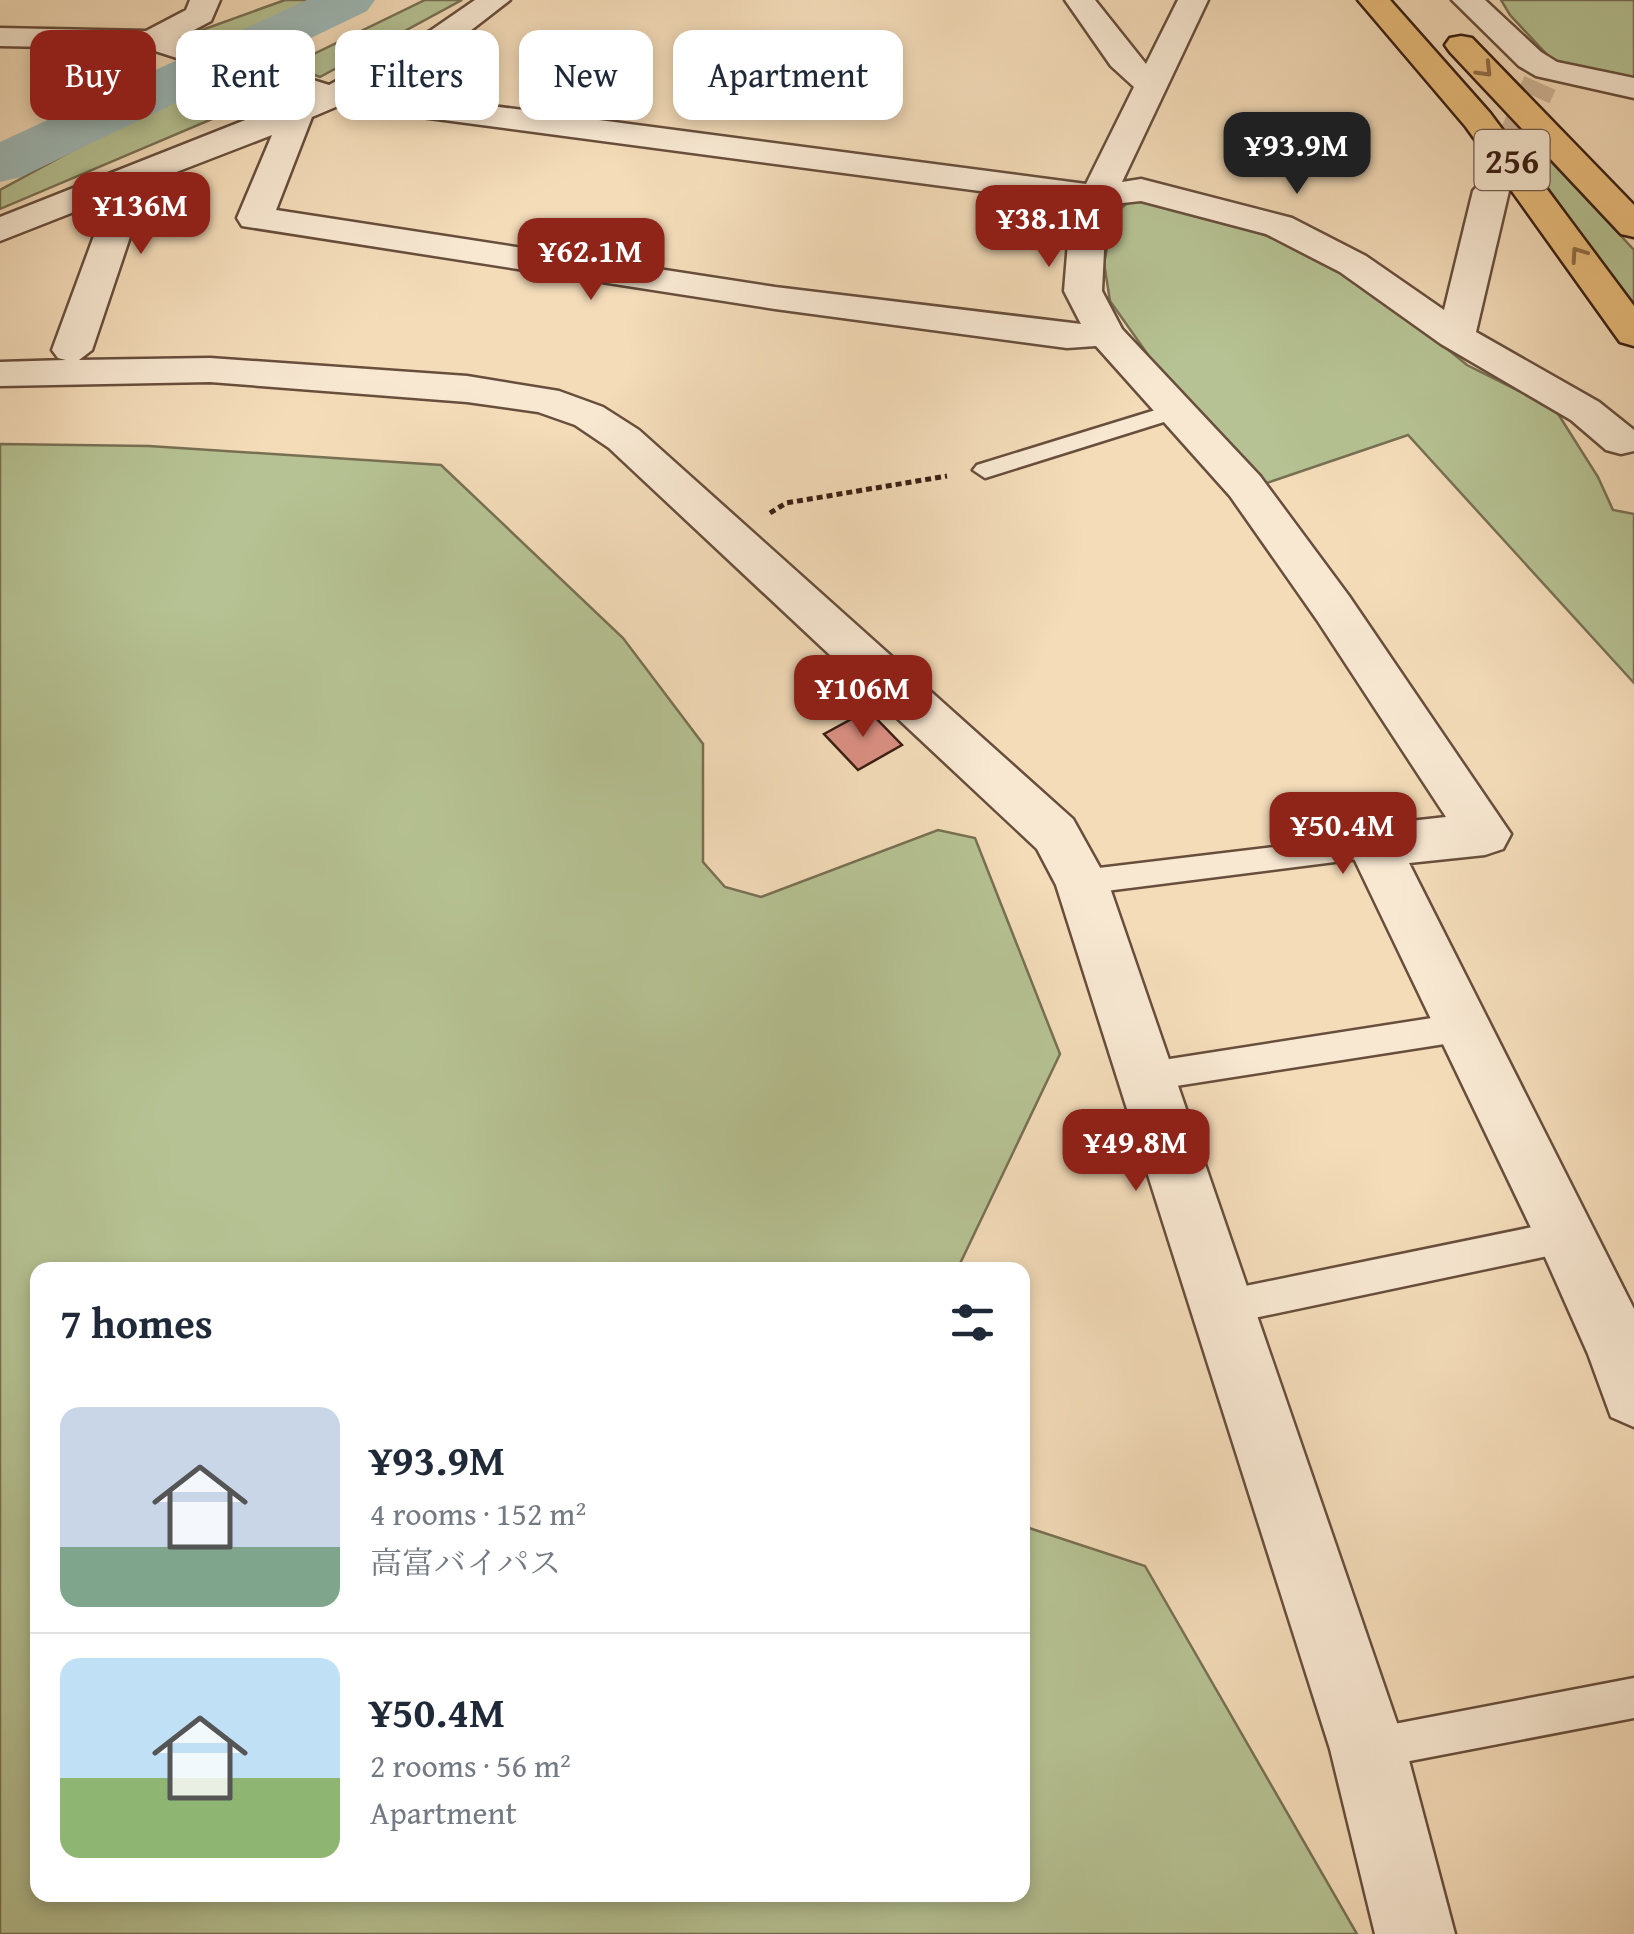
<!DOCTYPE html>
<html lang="en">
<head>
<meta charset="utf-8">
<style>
	:root { --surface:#fff; --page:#f6f6f7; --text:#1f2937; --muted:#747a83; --line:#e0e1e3; --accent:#8f2418 }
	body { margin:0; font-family:"Gentium Book Plus","Noto Serif JP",serif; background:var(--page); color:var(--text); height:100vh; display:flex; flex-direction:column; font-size:38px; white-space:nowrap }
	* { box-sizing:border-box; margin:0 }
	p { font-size:32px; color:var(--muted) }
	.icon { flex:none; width:55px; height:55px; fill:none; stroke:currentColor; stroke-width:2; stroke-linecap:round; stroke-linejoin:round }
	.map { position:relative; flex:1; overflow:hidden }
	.drawer { position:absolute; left:30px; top:1262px; width:1000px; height:640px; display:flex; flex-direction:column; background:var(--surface); border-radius:20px; box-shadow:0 5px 15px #0003 }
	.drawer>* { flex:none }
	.banner { position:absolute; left:30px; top:30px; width:1000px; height:90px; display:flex; gap:20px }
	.price { position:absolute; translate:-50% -85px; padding:0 22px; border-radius:20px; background:var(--accent); color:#fff; font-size:32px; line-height:65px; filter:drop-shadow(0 2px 5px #0008) }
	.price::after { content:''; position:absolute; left:50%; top:60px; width:30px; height:22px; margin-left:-15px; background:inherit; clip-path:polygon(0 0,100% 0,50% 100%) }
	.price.current { background:#222; color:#fff }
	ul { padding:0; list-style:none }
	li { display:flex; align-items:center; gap:30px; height:250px; padding:0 30px }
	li+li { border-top:2px solid var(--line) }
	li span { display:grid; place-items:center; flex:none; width:280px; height:200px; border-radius:20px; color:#555 }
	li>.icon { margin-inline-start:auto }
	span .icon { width:120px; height:120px; fill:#fffc; stroke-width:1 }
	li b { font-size:42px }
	h2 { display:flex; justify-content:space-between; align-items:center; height:120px; padding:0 30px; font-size:42px }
	.pill { padding:0 35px; border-radius:20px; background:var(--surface); box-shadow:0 5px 15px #0003; font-size:35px; line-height:90px }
	.pill.current { background:var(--accent); color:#fff }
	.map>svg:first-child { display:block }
</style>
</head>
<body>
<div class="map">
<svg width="1634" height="1934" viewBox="0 0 1634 1934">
	<rect width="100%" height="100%" fill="#f4dcb9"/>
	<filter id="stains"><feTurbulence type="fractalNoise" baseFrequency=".002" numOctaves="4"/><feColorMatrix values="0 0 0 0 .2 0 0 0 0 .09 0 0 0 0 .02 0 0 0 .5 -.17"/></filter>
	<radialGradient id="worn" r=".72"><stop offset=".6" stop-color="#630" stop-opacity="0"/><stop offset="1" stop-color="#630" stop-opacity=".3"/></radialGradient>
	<!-- green -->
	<g fill="#b6c293" stroke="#787053" stroke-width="2.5">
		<path d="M285,0H310C280,14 217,53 186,43L188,35Z"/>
		<path d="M425,0H462L320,77L289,66Z"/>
		<path d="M1501,0H1634V82L1553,61L1510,15Z"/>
		<path d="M229,75L276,92L0,209V190L81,146Z"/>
		<path d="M1530,137L1634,250V306L1512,139Z"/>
		<path d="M1132,199L1210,216L1306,249L1415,312L1440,343L1467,365L1555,409L1598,477L1613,510L1634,514V683L1408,435L1261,485L1170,386L1110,301L1104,263L1114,214Z"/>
		<path d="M0,444L149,446L441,465L623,638L703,744V862L725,887L761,897L938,830L975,838L1060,1054L957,1270H38V1895H1022L1023,1526L1145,1566L1357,1934H0Z"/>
	</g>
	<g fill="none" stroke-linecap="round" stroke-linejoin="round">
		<!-- river -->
		<path fill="#9ebab8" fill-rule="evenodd" d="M307,0H375L367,11L21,177L0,182V142Z"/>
	</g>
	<!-- building -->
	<path fill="#da8f82" stroke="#391e13" stroke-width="2.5" d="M868,710L902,745L858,770L824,734Z"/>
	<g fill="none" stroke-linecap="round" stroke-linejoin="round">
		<!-- street-tunnel -->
		<path stroke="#cfb698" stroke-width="34" stroke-dasharray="34 18" stroke-linecap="butt" d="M1491,191L1540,83"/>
		<defs>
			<g id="lane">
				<path d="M1175,404L1186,411L1183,416L985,478L973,470L977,465Z"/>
				<path d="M1374,835L1384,838L1388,846L1384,854L1374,857L1082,894L1072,890L1068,882L1072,874L1082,870Z"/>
				<path d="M1464,1013L1475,1017L1479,1027L1475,1037L1464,1041L1144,1091L1133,1087L1128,1077L1133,1067L1144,1063Z"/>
				<path d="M1567,1220L1579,1224L1584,1236L1579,1248L1567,1252L1221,1325L1209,1320L1204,1308L1209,1296L1221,1291Z"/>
				<path d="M1634,1678V1718L1368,1769L1354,1763L1348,1749L1354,1735L1368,1729Z"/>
			</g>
			<g id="street">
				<path d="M190,0H220L211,21L179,38L329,85L430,31L475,0H510L452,45L370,90L1086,184L1134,87L1111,66L1065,0H1095L1146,64L1178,0H1208L1122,182L1141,179L1292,218L1366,256L1444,310L1473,191L1479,184L1491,180L1503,184L1509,191L1476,332L1599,402L1634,430V451L1621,454L1606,450L1571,420L1441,344L1340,272L1266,234L1141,201L1113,204L1105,230L1102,291L1122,329L1260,476L1349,596L1511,834L1503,849L1485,855L1409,863L1634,1309V1427L1611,1417L1588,1354L1545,1257L1348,846L1356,831L1374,825L1446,817L1317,620L1230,496L1096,346L1067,348L775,309L242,226L237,218L272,135L109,198L135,222L92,350L79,360L210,358L467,376L559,391L603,407L639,430L1073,819L1108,882L1406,1749L1455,1934H1375L1330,1749L1056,885L1037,849L609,448L575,425L538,412L467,402L210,382L0,386V362L66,360L58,358L52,350L98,225L79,210L0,241V217L301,98L149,49L0,46V28L146,31L186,10ZM338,106L1078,204L1069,230L1064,291L1081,324L775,287L276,210L312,117Z"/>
				<path d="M1452,0H1485L1541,52L1557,62L1634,78V98L1536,76L1519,66Z"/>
			</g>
			<g id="highway">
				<path d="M1358,0H1390L1490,113L1634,306V346L1620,342L1466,127Z"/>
				<path d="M1461,36L1472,38L1634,205V237L1621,234L1450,52L1445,45L1450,38Z"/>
			</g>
		</defs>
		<!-- lane casing -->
		<use href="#lane" stroke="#684e3c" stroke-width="5"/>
		<!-- street casing -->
		<use href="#street" stroke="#684e3c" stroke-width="5"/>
		<!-- highway casing -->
		<use href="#highway" stroke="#391e13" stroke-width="5"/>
		<!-- path -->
		<path stroke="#391e13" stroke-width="5" stroke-dasharray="6 4" stroke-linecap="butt" d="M770,513L786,503L947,476"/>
		<!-- lane -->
		<use href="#lane" fill="#f8e8d2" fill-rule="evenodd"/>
		<!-- street -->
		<use href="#street" fill="#f8e8d2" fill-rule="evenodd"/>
		<!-- highway -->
		<use href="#highway" fill="#eabe7c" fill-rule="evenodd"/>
	</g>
	<!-- one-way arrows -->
	<defs><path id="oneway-chevron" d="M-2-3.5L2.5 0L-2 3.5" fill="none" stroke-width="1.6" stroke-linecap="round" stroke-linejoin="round" transform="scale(2.5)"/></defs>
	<g stroke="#926e48">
		<use href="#oneway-chevron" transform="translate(1485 70) rotate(46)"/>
		<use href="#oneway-chevron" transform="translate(1578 254) rotate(-125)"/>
	</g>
	<g text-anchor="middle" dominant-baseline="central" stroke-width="8" stroke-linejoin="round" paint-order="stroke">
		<!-- shield labels -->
		<rect fill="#f8e8d2" stroke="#725b4c" stroke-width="2.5" x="1474.5" y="130" width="75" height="60" rx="8"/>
		<g font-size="35" font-weight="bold" fill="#391e13">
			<text x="1512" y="160">256</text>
		</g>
	</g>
	<rect width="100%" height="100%" filter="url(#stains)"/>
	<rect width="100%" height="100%" fill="url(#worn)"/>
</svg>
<b class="price current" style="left:1297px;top:197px">¥93.9M</b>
<b class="price" style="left:141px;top:257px">¥136M</b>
<b class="price" style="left:1049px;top:270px">¥38.1M</b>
<b class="price" style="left:591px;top:303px">¥62.1M</b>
<b class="price" style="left:863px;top:740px">¥106M</b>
<b class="price" style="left:1343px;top:877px">¥50.4M</b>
<b class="price" style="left:1136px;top:1194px">¥49.8M</b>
<div class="banner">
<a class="pill current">Buy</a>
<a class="pill">Rent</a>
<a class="pill">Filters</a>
<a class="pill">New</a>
<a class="pill">Apartment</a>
</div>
<section class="drawer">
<h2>7 homes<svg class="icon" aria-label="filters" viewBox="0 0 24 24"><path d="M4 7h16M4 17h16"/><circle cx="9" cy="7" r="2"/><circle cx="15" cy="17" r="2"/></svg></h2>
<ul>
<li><span style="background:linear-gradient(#c9d6e8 70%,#7fa58c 0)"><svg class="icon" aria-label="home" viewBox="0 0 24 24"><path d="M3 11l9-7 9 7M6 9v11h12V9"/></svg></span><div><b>¥93.9M</b><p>4 rooms · 152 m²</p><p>高富バイパス</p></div></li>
<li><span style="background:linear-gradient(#bfe0f5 60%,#8fb573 0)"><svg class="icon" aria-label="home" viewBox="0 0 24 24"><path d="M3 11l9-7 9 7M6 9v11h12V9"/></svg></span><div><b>¥50.4M</b><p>2 rooms · 56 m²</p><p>Apartment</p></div></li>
</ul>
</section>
</div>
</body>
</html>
